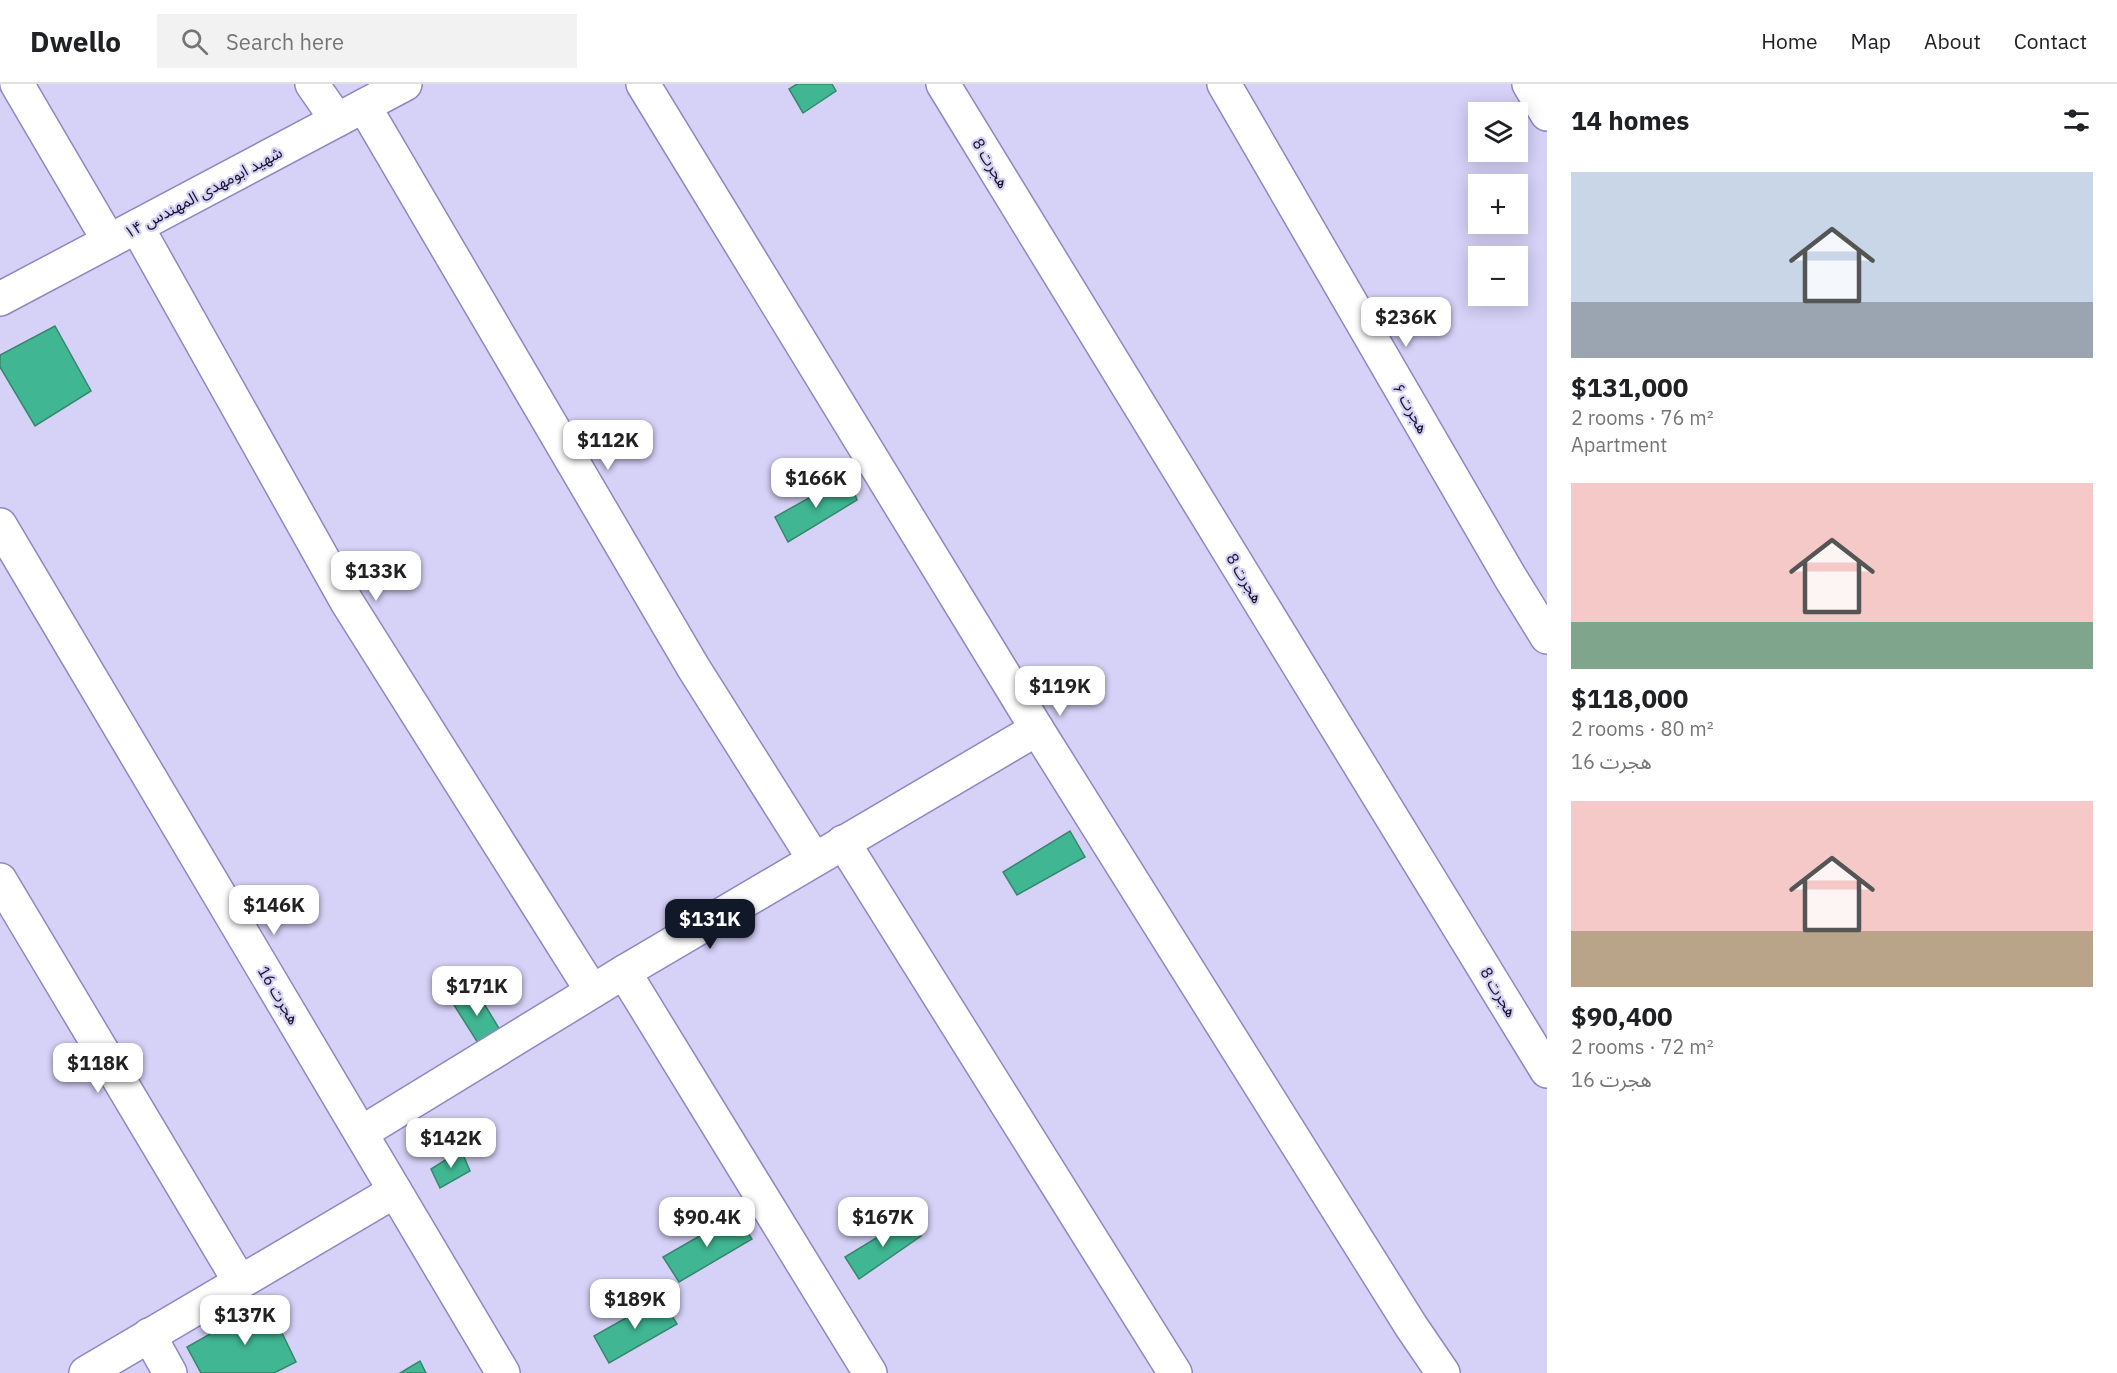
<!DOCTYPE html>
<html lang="en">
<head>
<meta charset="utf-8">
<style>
	:root { --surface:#fff; --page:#f2f2f2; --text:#202124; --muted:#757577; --line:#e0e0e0; --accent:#111827 }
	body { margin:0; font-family:"IBM Plex Sans","Noto Sans Arabic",sans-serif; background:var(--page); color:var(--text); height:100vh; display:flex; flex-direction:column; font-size:22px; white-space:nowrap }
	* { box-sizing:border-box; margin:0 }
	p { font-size:20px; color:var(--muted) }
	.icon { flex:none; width:33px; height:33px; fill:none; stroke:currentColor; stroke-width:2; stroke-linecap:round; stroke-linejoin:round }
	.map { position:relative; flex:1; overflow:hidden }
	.panel { display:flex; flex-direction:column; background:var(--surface); width:570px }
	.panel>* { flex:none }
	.tools { position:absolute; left:1468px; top:18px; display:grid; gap:12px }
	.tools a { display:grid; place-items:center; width:60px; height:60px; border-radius:0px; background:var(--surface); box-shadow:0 3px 15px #0003; font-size:30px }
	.price { position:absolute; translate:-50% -51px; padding:0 14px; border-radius:12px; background:#fff; color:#222; font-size:20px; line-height:39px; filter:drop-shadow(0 2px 3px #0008) }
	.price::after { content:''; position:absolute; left:50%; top:36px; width:18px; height:14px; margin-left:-9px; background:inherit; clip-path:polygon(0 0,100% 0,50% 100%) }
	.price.active { background:var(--accent); color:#fff }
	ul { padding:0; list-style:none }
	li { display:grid; align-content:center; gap:12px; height:318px; padding:0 24px }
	li span { display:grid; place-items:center; height:186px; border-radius:0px; color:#555 }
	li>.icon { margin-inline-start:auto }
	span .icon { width:108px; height:108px; fill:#fffc; stroke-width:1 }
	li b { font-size:26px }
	h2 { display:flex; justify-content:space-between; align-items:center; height:72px; padding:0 24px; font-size:26px }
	header { display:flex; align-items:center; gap:36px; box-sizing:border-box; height:84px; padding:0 30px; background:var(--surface); border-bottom:2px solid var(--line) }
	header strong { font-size:28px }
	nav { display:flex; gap:33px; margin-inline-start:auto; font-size:21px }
	.search { width:420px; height:54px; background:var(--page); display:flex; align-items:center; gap:15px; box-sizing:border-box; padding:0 21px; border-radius:0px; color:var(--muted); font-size:22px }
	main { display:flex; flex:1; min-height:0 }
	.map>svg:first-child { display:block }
</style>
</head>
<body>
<header>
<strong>Dwello</strong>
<div class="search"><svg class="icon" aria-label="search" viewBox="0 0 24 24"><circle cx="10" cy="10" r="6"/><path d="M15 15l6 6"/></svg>Search here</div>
<nav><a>Home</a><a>Map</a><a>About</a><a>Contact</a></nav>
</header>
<main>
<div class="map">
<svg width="1547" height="1289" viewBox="0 0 1547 1289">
	<rect width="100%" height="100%" fill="#d5d1f7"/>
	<!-- building -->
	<g fill="#40b693" stroke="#37866d" stroke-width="1.5">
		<path d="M797,0H832L836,7L803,29L789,5Z"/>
		<path d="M55,242L91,307L35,342L0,283V271Z"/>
		<path d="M848,392L857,416L788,458L775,433Z"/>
		<path d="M1070,747L1085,773L1017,811L1003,788Z"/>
		<path d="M477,908L500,946L478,959L454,921Z"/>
		<path d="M461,1066L470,1087L440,1104L431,1085Z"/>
		<path d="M736,1131L752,1155L679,1198L663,1173Z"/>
		<path d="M909,1134L921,1152L859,1195L845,1173Z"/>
		<path d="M661,1214L677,1240L609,1279L594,1252Z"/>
		<path d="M267,1218L296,1278L274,1289H201L187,1263Z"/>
		<path d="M420,1277L426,1289H400Z"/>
	</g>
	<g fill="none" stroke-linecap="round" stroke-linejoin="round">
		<defs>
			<g id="minor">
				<path d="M17,0L109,157"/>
				<path d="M312,0L337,36"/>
				<path d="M643,0L1037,645L1411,1242L1443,1289"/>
				<path d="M943,0L1547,987"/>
				<path d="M1224,0L1510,493L1547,553"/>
				<path d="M1529,0L1547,30"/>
				<path d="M364,22L693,583L814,775"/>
				<path d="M137,143L347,518L592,907"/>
				<path d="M0,215L405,0"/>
				<path d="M0,441L503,1289"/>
				<path d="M843,758L1175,1289"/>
				<path d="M0,796L240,1198"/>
				<path d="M624,888L870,1289"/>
				<path d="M361,1049L624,888L1037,645"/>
				<path d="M149,1251L170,1289"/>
				<path d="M86,1289L395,1107"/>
			</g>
		</defs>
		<!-- minor casing -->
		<use href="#minor" stroke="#8f87c2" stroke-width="36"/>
		<!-- minor -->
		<use href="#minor" stroke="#fff" stroke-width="33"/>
	</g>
	<g text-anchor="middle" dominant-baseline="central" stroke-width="4.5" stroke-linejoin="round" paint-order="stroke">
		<!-- street labels -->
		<g font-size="16" fill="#161329" stroke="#d5d1f7">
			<text transform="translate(991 79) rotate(59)">هجرت 8</text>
			<text transform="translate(203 108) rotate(-28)">شهید ابومهدی المهندس ۱۴</text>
			<text transform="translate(1411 324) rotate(60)">هجرت ۶</text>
			<text transform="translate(1245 494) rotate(59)">هجرت 8</text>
			<text transform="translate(1499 908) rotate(59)">هجرت 8</text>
			<text transform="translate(279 911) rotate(59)">هجرت 16</text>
		</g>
	</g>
</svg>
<div class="tools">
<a><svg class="icon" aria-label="layers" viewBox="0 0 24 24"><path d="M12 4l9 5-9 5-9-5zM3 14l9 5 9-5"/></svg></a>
<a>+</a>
<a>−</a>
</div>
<b class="price" style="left:1406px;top:264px">$236K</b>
<b class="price" style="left:608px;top:387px">$112K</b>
<b class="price" style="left:816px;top:425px">$166K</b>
<b class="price" style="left:376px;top:518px">$133K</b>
<b class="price" style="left:1060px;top:633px">$119K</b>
<b class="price" style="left:274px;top:852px">$146K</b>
<b class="price active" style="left:710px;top:866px">$131K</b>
<b class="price" style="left:477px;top:933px">$171K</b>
<b class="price" style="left:98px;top:1010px">$118K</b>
<b class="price" style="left:451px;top:1085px">$142K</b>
<b class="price" style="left:707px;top:1164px">$90.4K</b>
<b class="price" style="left:883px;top:1164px">$167K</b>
<b class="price" style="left:635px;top:1246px">$189K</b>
<b class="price" style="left:245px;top:1262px">$137K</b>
</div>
<section class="panel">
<h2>14 homes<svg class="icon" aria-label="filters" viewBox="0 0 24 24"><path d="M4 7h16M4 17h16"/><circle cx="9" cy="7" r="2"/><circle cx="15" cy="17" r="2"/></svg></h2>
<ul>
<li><span style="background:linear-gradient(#c9d6e8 70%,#9aa5b1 0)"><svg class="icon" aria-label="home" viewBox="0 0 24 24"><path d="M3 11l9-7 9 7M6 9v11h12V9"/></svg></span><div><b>$131,000</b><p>2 rooms · 76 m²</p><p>Apartment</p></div></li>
<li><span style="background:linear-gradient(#f6c9c9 75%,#7fa58c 0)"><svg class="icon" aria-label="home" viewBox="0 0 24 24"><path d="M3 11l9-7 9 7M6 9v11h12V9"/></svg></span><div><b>$118,000</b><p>2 rooms · 80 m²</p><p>هجرت 16</p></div></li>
<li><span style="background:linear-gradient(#f6c9c9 70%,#b9a48a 0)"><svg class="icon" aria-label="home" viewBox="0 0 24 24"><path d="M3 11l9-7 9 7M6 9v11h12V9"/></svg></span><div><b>$90,400</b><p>2 rooms · 72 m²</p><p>هجرت 16</p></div></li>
</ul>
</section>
</main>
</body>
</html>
